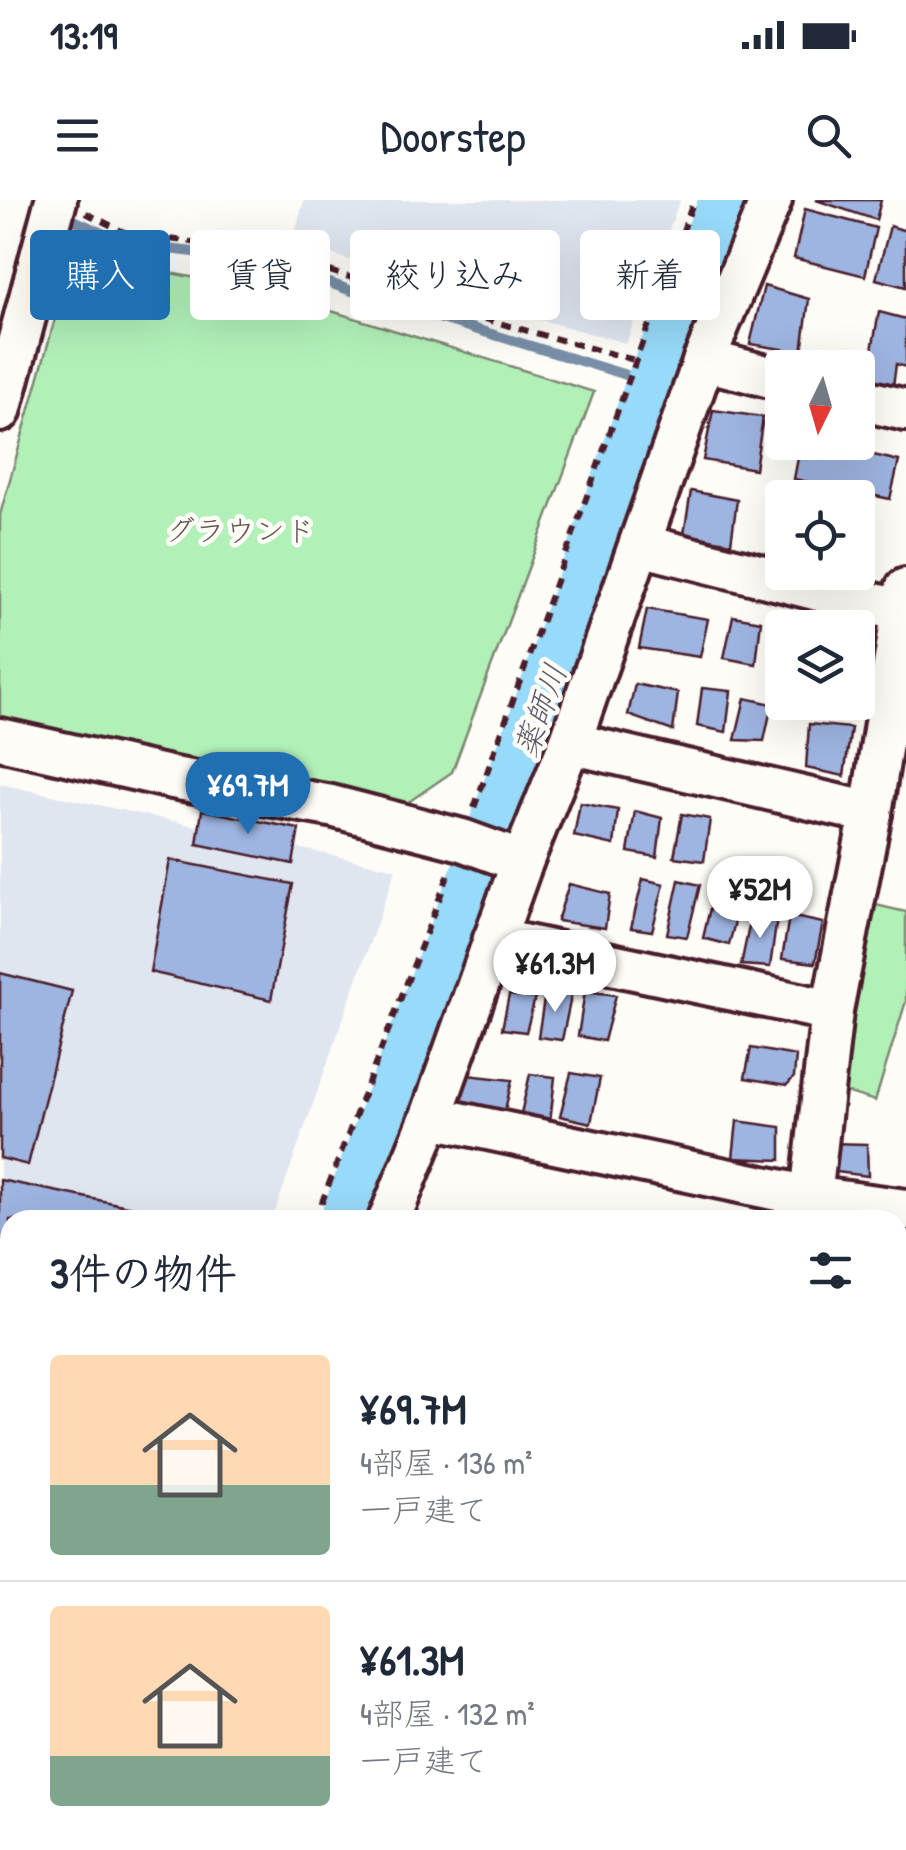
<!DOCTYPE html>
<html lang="ja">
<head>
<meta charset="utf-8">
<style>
	:root { --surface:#fff; --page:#f6f6f7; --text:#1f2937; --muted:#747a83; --line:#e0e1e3; --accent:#1f6fb2 }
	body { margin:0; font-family:"Patrick Hand","Klee One",sans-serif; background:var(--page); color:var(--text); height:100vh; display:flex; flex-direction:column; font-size:38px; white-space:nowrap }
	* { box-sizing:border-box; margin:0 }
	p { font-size:32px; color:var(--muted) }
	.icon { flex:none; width:55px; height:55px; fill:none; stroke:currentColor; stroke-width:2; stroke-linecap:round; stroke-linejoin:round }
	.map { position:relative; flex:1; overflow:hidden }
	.panel { position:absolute; left:0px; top:1010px; width:908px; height:640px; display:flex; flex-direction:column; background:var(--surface); border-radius:30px 30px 0 0; box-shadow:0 10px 40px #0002 }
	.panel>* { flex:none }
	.guide { position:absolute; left:30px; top:30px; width:848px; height:90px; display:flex; gap:20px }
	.needle { width:65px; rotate:185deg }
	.fabs { position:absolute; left:765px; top:150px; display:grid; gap:20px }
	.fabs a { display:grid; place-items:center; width:110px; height:110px; border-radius:10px; background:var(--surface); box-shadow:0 10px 40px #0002; font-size:50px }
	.price { position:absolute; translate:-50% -85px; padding:0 22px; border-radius:35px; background:#fff; color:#222; font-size:32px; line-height:65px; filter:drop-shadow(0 2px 5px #0008) }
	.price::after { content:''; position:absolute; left:50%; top:60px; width:30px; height:22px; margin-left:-15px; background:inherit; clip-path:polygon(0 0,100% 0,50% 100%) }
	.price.current { background:var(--accent); color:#fff }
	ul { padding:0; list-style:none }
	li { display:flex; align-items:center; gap:30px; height:250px; padding:0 50px }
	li+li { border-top:2px solid var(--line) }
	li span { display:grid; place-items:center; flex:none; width:280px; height:200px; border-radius:10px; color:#555 }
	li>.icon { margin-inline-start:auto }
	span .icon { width:120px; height:120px; fill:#fffc; stroke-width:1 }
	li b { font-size:42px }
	h2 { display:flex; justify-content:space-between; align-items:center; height:120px; padding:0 50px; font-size:42px }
	.pill { padding:0 35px; border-radius:10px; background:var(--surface); box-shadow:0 10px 40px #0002; font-size:35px; line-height:90px }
	.pill.current { background:var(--accent); color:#fff }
	.status { display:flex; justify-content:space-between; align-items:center; height:70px; padding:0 50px; background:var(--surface); direction:ltr }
	.status svg { height:28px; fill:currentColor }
	header { display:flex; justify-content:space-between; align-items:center; height:130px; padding:0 50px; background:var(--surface); font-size:45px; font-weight:600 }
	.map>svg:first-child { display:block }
</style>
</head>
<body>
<div class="status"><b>13:19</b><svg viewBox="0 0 49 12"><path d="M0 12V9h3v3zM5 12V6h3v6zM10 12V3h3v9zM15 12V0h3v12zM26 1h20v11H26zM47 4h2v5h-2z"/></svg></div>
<header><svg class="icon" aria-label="menu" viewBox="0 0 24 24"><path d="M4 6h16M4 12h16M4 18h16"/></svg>Doorstep<svg class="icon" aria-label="search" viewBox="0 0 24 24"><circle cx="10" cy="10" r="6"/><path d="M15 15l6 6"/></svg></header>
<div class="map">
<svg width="906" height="1650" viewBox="0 0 906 1650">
	<rect width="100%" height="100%" fill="#fdfcf7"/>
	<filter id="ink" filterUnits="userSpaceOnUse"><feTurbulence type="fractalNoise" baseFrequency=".01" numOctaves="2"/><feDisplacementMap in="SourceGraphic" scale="20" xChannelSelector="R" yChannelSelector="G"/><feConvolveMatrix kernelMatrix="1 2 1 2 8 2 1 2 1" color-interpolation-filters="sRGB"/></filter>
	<g filter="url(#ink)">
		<!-- built -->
		<g fill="#e0e6f0">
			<path d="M304,0H680L626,143L460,98L293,41Z"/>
			<path d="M0,584L396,669L272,1020H10V1640H54L50,1650H0Z"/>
		</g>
		<!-- green -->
		<g fill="#b1f1b8" stroke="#7e8872" stroke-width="2.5">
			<path d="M103,60L273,93L594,192L452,572L407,603L0,523V315L66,80Z"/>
			<path d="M867,703L906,712V801L875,901L829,887Z"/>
		</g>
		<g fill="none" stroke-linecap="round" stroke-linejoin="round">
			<!-- stream -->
			<path stroke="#788fa7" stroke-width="10" d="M59,13L126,44L228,56L288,68L363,95L656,184"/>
			<!-- river -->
			<g stroke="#97daf9" stroke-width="60">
				<path d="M350,1020L539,520L656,184L730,0"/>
				<path d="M121,1650L124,1640"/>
			</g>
		</g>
		<!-- building -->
		<g fill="#9eb4e1" stroke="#4a1f2b" stroke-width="2.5">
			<path d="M816,0H881L876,20Z"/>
			<path d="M805,9L876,28L865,76L794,58Z"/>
			<path d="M890,26L906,31V87L876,79Z"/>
			<path d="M764,86L809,99L802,152L750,144Z"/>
			<path d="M879,112L906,119V167L896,164L893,186L866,182Z"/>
			<path d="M713,210L763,217L755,269L703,260Z"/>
			<path d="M801,242H818L899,261L890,299L794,279Z"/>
			<path d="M691,291L737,300L731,343L684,334Z"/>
			<path d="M647,409L708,419L700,457L639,448Z"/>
			<path d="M733,416L761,421L756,464L724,458Z"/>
			<path d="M858,447L869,450L859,494L858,493Z"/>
			<path d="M635,484L678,493L673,531L628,515Z"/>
			<path d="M702,488L731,491L726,532L697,526Z"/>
			<path d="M745,498L772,504L764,541L735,540Z"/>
			<path d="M809,524L851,528L844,576L806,568Z"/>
			<path d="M580,603L618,610L614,645L574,636Z"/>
			<path d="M202,610L299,629L293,664L197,644Z"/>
			<path d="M635,611L662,618L657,657L628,652Z"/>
			<path d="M682,614L710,619L704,661L674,657Z"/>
			<path d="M170,660L293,684L271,800L150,772Z"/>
			<path d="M643,679L664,684L652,731L631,728Z"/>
			<path d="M679,680L700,685L687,737L667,734Z"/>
			<path d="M569,684L610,694L605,728L557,721Z"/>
			<path d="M714,691L741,698L729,745L703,738Z"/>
			<path d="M752,712L777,718L770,767L741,765Z"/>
			<path d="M789,716L823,723L815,763L782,759Z"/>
			<path d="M0,773L72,791L28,965L0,958Z"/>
			<path d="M585,791L616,795L604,841L578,836Z"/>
			<path d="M572,792L562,840L538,837L545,793Z"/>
			<path d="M509,795L535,798L526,832L502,829Z"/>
			<path d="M751,848L796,856L794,877L787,885L745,878Z"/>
			<path d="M571,873L600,878L591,923L560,916Z"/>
			<path d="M530,874L555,877L550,922L520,918Z"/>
			<path d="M467,875L512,880L505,910L454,904Z"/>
			<path d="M737,921L781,927V960L733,958Z"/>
			<path d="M828,943L867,944L868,976L828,971Z"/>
			<path d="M0,980L157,1012L155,1020H10V1355L0,1408Z"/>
			<path d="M898,1303L906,1305V1353L898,1351Z"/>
			<path d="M898,1363L906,1365V1429L898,1428Z"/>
			<path d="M0,1499L10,1502V1568L0,1608Z"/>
			<path d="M257,1640H300L297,1650H265L255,1646Z"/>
		</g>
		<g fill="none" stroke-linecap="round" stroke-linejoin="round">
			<defs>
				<g id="minor">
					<path d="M704,160L782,180"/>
					<path d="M858,199L906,210"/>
					<path d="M0,211L56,0"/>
					<path d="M640,345L902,411"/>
					<path d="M906,389L871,613L832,811L811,997L906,1010"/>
					<path d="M0,539L173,578L331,606L462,640L522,662"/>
					<path d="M570,543L871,613"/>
					<path d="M494,739L832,811"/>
					<path d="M431,917L811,997L807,1020"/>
					<path d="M389,1020L431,917L522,662L570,543L704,160L771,0"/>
					<path d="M898,1553L906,1554"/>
					<path d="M152,1650L156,1640"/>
					<path d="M534,1650C553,1643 566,1643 585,1650"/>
					<path d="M722,1650L731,1640"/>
				</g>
			</defs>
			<!-- minor casing -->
			<use href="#minor" stroke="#4a1f2b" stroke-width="48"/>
			<!-- path -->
			<g stroke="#4a1f2b" stroke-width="6" stroke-dasharray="10 8" stroke-linecap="butt">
				<path d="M86,13L126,33L271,53L495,122L638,161"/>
				<path d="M474,608L694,0"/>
				<path d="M315,1020L450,671"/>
				<path d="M836,1640L849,1650"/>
				<path d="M89,1650L92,1640"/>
			</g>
			<!-- minor -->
			<use href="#minor" stroke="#fdfcf7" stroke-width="40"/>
		</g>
	</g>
	<g text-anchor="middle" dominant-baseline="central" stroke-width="9" stroke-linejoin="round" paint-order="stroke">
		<!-- park labels -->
		<g font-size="30" fill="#64544e" stroke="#fdfcf7">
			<text x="240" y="330">グラウンド</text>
		</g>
		<!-- water labels -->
		<g font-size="32" font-style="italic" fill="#615769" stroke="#fdfcf7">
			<text transform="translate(540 510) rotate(-70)">薬師川</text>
		</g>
	</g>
</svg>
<div class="fabs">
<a><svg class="needle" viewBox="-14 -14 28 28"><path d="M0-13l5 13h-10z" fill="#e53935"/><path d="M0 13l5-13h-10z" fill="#747a83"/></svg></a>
<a><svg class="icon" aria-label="locate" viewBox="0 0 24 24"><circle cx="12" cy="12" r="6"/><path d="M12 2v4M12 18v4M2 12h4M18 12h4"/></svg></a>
<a><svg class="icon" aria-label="layers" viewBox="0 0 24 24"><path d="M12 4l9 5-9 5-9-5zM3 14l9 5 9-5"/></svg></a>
</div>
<b class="price current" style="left:248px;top:637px">¥69.7M</b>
<b class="price" style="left:760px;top:741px">¥52M</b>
<b class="price" style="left:555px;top:815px">¥61.3M</b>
<div class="guide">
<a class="pill current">購入</a>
<a class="pill">賃貸</a>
<a class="pill">絞り込み</a>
<a class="pill">新着</a>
</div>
<section class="panel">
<h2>3件の物件<svg class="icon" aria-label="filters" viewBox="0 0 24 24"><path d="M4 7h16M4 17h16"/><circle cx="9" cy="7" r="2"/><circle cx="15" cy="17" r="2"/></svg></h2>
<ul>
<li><span style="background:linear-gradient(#ffd9b3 65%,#7fa58c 0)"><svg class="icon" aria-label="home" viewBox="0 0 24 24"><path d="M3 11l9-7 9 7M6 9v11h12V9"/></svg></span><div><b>¥69.7M</b><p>4部屋 · 136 m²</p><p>一戸建て</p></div></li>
<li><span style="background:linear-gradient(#ffd9b3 75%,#7fa58c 0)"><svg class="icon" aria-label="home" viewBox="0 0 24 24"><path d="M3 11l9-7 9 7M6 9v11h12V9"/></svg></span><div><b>¥61.3M</b><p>4部屋 · 132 m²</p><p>一戸建て</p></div></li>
</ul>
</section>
</div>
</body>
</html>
